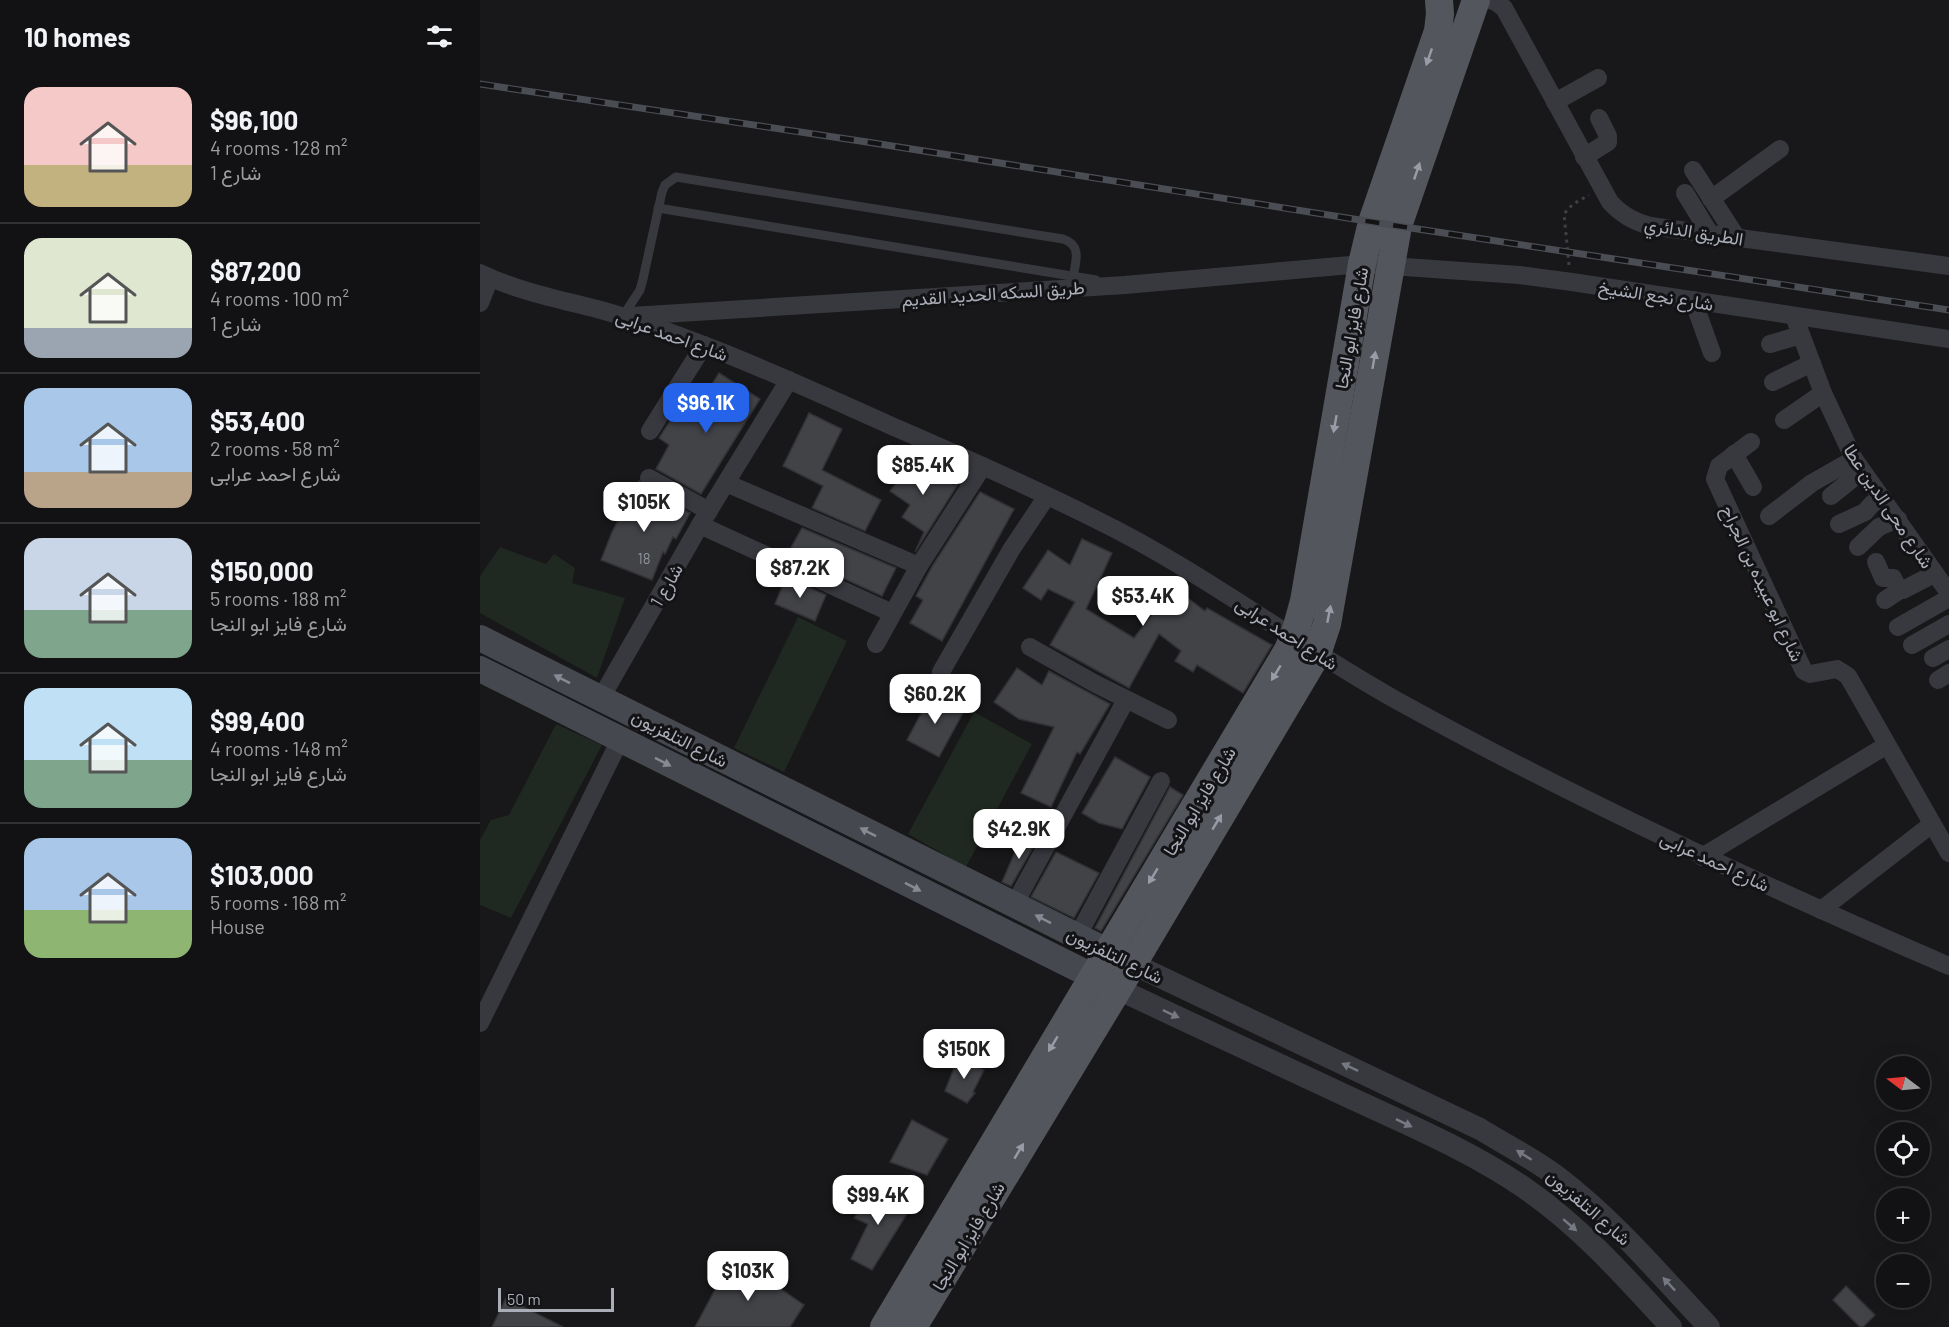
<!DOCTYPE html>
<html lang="en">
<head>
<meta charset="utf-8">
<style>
	:root { --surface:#121214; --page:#1b1b1d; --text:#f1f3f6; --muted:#9c9ea0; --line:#313234; --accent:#2563eb }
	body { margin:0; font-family:Barlow,Vazirmatn,sans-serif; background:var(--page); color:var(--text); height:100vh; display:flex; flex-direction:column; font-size:22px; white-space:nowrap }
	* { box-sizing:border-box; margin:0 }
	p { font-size:20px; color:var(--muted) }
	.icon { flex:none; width:33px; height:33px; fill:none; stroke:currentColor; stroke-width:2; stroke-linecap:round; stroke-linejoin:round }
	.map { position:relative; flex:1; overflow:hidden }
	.panel { display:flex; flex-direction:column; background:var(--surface); width:480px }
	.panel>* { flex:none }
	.needle { width:39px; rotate:286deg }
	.fabs { position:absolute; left:1396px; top:1056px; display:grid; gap:12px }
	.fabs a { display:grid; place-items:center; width:54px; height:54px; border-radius:50%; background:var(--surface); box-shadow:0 6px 24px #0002,0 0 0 2px var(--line); font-size:30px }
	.scale { position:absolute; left:18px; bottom:15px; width:116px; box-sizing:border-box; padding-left:6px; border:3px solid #aaaeb9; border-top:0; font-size:16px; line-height:21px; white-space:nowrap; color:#aaaeb9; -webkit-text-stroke:4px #131215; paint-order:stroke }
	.price { position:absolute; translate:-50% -51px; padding:0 14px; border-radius:12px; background:#fff; color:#222; font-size:20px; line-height:39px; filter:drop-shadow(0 2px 3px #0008) }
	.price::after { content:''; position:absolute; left:50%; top:36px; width:18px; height:14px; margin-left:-9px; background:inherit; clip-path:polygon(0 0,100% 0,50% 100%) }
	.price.active { background:var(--accent); color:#fff }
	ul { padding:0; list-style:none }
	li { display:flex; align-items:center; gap:18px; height:150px; padding:0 24px }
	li+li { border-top:2px solid var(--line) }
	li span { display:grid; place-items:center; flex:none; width:168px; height:120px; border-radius:18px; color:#555 }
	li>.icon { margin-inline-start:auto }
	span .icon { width:72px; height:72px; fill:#fffc; stroke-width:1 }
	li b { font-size:26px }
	h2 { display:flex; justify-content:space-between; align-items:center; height:72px; padding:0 24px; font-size:26px }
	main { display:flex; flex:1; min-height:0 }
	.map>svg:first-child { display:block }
</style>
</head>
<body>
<main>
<section class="panel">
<h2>10 homes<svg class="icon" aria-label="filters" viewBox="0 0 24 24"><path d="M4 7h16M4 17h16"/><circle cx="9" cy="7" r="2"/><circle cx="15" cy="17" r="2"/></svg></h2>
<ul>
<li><span style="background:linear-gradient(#f6c9c9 65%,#c2b280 0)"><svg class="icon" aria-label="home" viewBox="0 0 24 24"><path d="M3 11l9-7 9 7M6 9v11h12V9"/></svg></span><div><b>$96,100</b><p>4 rooms · 128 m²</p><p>شارع 1</p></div></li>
<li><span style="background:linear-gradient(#dfe7d0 75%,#9aa5b1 0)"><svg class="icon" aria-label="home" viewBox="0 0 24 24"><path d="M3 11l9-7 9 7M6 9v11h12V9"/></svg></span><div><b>$87,200</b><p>4 rooms · 100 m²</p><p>شارع 1</p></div></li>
<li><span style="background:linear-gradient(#a9c7e8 70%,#b9a48a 0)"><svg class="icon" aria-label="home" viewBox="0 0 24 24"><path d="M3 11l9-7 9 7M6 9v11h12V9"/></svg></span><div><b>$53,400</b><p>2 rooms · 58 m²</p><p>شارع احمد عرابى</p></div></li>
<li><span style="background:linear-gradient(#c9d6e8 60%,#7fa58c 0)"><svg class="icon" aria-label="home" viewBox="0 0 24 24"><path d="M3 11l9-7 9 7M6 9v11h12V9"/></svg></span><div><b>$150,000</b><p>5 rooms · 188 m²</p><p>شارع فايز ابو النجا</p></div></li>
<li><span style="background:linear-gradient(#bfe0f5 60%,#7fa58c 0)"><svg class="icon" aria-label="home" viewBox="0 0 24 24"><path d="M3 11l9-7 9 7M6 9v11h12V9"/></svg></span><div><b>$99,400</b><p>4 rooms · 148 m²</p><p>شارع فايز ابو النجا</p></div></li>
<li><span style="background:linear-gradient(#a9c7e8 60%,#8fb573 0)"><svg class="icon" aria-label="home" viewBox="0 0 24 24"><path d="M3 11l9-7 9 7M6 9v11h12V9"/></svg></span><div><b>$103,000</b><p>5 rooms · 168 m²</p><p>House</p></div></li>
</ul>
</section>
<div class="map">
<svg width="1469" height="1327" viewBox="0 0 1469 1327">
	<rect width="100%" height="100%" fill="#18181a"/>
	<!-- green -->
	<g fill="#1f2821">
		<path d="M20,547L66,564L74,554L95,568L92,583L145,598L117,678L0,613V576Z"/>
		<path d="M318,617L367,641L304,772L254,748Z"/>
		<path d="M494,712L552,744L486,867L428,834Z"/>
		<path d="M76,724L122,745L31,918L0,905V840L11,820L29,815Z"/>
	</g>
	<!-- building -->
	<g fill="#424347" stroke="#323236" stroke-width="1.5">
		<path d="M239,373L280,399L221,494L176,469L189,445L179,438L195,413L208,422Z"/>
		<path d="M329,413L362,429L342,470L401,500L385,531L332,508L343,486L303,466Z"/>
		<path d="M433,460L451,472V471L474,485L477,479L480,481L435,552L444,532L422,517L430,505L410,491Z"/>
		<path d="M159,481L164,488L210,513L196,539L193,537L185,554L183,552L172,580L121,560L132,532Z"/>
		<path d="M500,492L534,509L462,641L430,623L443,600L436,596L453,565Z"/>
		<path d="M322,528L416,568L402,596L308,553Z"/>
		<path d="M602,539L632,553L606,609L654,638L693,587L725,611L727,608L792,645L763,693L717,665L713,672L695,661L701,651L679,634L649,688L570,645L595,602L568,589L561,600L543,588L568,550L590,565Z"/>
		<path d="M306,577L346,595L335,621L295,604Z"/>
		<path d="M537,668L562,685L569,671L630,704L600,754L597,752L571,807L541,793L574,727L539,719L514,702Z"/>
		<path d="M452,693L484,711L459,757L427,740Z"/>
		<path d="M635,757L670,777L642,829L619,823L602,813Z"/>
		<path d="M690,787L703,795L621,931L615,928Z"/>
		<path d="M542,836L556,842L531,886L522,882Z"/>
		<path d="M576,852L619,873L594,918L551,897Z"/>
		<path d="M478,1058L504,1070L493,1092L495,1093L487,1103L465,1091Z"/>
		<path d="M432,1120L468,1139L447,1175L410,1162Z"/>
		<path d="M396,1186L430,1209L392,1270L371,1259L388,1224L374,1218Z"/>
		<path d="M253,1256L324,1305L310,1327H215Z"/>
		<path d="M1366,1286L1395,1315L1383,1327H1380L1353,1300Z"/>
		<path d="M26,1298L83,1327H12Z"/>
	</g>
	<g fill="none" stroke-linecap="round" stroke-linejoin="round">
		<!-- path -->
		<path stroke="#3e4046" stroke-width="3" stroke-dasharray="3 4.5" stroke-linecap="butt" d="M1089,265L1084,214L1093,204L1109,195"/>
		<!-- service -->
		<g stroke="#38393f" stroke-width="9">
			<path d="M178,208L616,280"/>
			<path d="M143,316L160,290L163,279L182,192L185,185L196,177L583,239C602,245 596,261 593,277"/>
		</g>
		<!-- minor -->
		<g stroke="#38393f" stroke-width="18">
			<path d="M1010,0L1016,2L1024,8L1130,202C1142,215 1153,221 1170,226L1469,266"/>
			<path d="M1075,102L1118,78"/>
			<path d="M1104,157L1128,142V136L1119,118"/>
			<path d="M1213,170L1257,238"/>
			<path d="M1205,193L1230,234"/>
			<path d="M1231,199L1300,149"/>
			<path d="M0,273C37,291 78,299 117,309C154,319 190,332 226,346C289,370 351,399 414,427C481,456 549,486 615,519C720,570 814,643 916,700C1095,799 1281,885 1469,966"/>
			<path d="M1213,300L1232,353"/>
			<path d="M0,303L10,278"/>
			<path d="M151,316L645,285L882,264L1039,275L1092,282L1469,339"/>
			<path d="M1314,316L1343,393L1374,459L1469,593"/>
			<path d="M1290,344L1321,335"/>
			<path d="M1293,382L1332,363"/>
			<path d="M1304,420L1343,393"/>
			<path d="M170,431L224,345"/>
			<path d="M1271,442L1239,466L1235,479L1321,665L1324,671L1330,674L1357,669L1368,676L1469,853"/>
			<path d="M1254,454L1273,487"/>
			<path d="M169,478L229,511"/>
			<path d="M246,483L439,566"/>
			<path d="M1351,496L1382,471"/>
			<path d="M1289,516L1332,483L1374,459"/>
			<path d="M1359,524L1385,512L1392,504L1403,498"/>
			<path d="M220,525L412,613"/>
			<path d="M1378,547L1399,527L1418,519"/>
			<path d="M1396,562L1403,578H1413L1418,588L1423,590L1454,574"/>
			<path d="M1405,600L1420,590"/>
			<path d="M1418,627L1469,598"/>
			<path d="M396,644L439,566L503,466"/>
			<path d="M1432,645L1469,624"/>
			<path d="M550,647L614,683L688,720"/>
			<path d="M1453,658L1469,649"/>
			<path d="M461,672L531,550L567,496"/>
			<path d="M1458,680L1469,673"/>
			<path d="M121,698L220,525L309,380"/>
			<path d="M1222,857L1407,745"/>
			<path d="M534,905L646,700"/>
			<path d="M1341,910L1452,824"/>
			<path d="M597,937L681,781"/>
			<path d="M0,1023L140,740"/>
		</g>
		<!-- tertiary -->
		<g stroke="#38393f" stroke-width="22">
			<path d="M653,964L1000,1129C1026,1145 1054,1159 1079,1178C1135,1221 1180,1275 1229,1327"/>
			<path d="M638,989C716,1026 794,1062 873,1099C931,1126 993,1152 1046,1189C1101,1227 1146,1278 1191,1327"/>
		</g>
		<!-- secondary -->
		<g stroke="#46484f" stroke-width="26">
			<path d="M0,638L647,961"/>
			<path d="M0,669L630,985"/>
		</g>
		<!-- primary -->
		<g stroke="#54565e" stroke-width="28">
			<path d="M404,1327L808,650L816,630L824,601L882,264L892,222L958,31L960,14L959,0"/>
			<path d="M433,1327L638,989L837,654L847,624L850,607L918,226L996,0"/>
		</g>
		<defs>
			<path id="rail" d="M0,84L387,142L918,226L1469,310"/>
		</defs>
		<!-- rail casing -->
		<use href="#rail" stroke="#4b4d54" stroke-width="7"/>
		<!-- rail -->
		<use href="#rail" stroke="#131215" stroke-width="4.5" stroke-dasharray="14" stroke-linecap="butt"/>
	</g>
	<!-- one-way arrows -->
	<defs><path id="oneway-solid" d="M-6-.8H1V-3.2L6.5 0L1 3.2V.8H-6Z" transform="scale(1.5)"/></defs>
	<g fill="#999ca7">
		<use href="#oneway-solid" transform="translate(949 57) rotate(109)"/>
		<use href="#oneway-solid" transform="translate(937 171) rotate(-71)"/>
		<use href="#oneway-solid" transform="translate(894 360) rotate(-80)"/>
		<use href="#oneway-solid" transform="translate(855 424) rotate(100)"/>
		<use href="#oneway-solid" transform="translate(849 614) rotate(-79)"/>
		<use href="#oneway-solid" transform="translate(796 673) rotate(121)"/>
		<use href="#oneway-solid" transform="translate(737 822) rotate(-59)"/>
		<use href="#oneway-solid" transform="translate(673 876) rotate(121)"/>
		<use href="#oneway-solid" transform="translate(573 1044) rotate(121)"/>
		<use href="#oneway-solid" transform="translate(539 1151) rotate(-59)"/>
	</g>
	<g fill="#878a94">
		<use href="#oneway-solid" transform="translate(82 679) rotate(-153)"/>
		<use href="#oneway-solid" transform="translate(183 762) rotate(27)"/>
		<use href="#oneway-solid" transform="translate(388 832) rotate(-153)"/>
		<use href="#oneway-solid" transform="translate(433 887) rotate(27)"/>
		<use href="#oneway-solid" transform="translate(563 919) rotate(-153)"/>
	</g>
	<g fill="#777982">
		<use href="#oneway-solid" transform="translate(691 1014) rotate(25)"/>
		<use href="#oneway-solid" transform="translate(870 1067) rotate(-155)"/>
		<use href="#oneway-solid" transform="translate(924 1123) rotate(26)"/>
		<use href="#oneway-solid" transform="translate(1044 1155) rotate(-148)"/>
		<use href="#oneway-solid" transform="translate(1090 1225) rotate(41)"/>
		<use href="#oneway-solid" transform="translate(1189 1284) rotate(-133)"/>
	</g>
	<g text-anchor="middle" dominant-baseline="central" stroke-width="6" stroke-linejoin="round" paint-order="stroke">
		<!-- number labels -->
		<g font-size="15" fill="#90939c">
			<text x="164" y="558">18</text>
		</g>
		<!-- street labels -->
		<g font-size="18" fill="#aaaeb9" stroke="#131215">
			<text transform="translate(1214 231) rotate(9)">الطريق الدائري</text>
			<text transform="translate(513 293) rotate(-4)">طريق السكه الحديد القديم</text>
			<text transform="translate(1176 295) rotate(9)">شارع نجع الشيخ</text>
			<text transform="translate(871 328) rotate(-80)">شارع فايز ابو النجا</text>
			<text transform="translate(192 335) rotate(20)">شارع احمد عرابى</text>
			<text transform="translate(1409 506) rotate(56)">شارع محى الدين عطا</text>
			<text transform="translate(1283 583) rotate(65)">شارع ابو عبيده بن الجراح</text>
			<text transform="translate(186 585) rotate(-60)">شارع 1</text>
			<text transform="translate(807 633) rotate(33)">شارع احمد عرابى</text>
			<text transform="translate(200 738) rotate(27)">شارع التلفزيون</text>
			<text transform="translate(719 801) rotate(-59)">شارع فايز ابو النجا</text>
			<text transform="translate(1235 861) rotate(25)">شارع احمد عرابى</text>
			<text transform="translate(635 955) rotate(26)">شارع التلفزيون</text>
			<text transform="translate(1109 1207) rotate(41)">شارع التلفزيون</text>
			<text transform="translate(488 1236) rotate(-59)">شارع فايز ابو النجا</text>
		</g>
	</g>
</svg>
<div class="fabs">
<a><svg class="needle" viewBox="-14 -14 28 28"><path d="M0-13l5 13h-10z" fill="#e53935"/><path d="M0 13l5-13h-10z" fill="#9c9ea0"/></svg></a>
<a><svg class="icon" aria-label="locate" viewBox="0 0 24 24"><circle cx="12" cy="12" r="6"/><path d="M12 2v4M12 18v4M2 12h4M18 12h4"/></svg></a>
<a>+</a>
<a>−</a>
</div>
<div class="scale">50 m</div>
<b class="price active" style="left:226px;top:434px">$96.1K</b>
<b class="price" style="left:443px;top:496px">$85.4K</b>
<b class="price" style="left:164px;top:533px">$105K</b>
<b class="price" style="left:320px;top:599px">$87.2K</b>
<b class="price" style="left:663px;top:627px">$53.4K</b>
<b class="price" style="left:455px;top:725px">$60.2K</b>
<b class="price" style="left:539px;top:860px">$42.9K</b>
<b class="price" style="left:484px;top:1080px">$150K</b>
<b class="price" style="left:398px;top:1226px">$99.4K</b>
<b class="price" style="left:268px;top:1302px">$103K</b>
</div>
</main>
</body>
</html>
